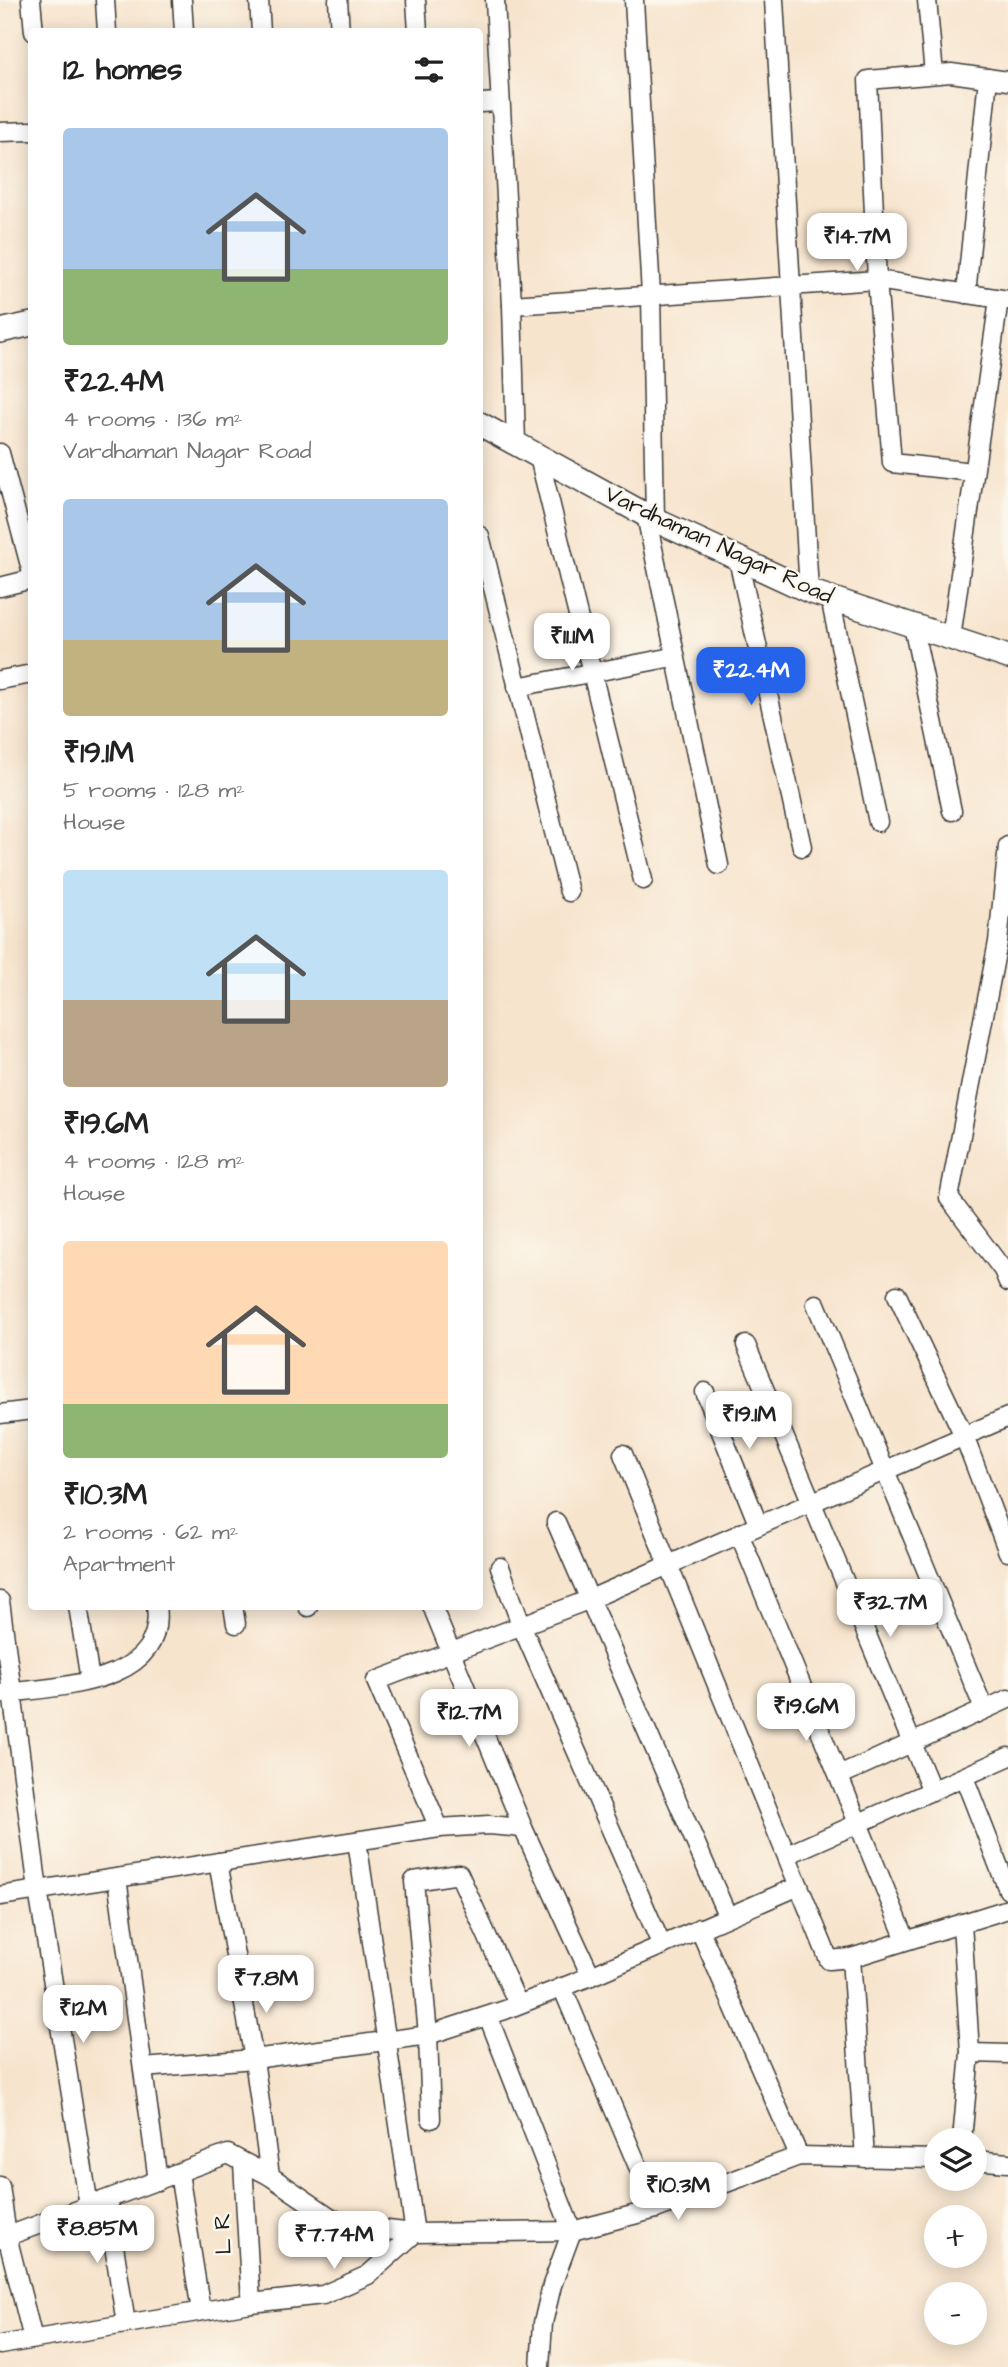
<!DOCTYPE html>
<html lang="en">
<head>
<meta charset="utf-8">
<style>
	:root { --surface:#fff; --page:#f6f6f6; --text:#222; --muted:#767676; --accent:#2563eb }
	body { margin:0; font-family:"Architects Daughter",sans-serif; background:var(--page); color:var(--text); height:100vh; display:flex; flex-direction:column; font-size:26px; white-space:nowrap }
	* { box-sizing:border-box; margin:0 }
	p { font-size:23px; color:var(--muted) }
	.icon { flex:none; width:38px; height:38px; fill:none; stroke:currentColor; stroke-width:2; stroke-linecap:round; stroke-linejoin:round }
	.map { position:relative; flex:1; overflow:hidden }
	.side { position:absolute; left:28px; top:28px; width:455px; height:1582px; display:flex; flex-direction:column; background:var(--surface); border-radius:7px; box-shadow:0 4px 18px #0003 }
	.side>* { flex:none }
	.controls { position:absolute; left:924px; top:2128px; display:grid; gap:14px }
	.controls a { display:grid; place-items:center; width:63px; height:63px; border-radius:50%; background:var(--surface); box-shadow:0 4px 18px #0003; font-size:35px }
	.price { position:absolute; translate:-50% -60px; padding:0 16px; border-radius:14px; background:#fff; color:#222; font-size:23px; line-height:46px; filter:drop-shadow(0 2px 4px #0008) }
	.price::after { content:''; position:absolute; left:50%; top:42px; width:21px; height:16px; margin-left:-10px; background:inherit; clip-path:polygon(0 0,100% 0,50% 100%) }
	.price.active { background:var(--accent); color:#fff }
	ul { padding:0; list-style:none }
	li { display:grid; align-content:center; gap:14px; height:371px; padding:0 35px }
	li span { display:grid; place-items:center; height:217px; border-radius:7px; color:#555 }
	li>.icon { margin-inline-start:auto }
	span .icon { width:126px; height:126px; fill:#fffc; stroke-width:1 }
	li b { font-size:30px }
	h2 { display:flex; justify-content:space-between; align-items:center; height:84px; padding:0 35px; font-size:30px }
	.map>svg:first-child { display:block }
</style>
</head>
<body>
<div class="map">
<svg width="1008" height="2367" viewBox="0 0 1008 2367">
	<rect width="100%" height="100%" fill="#fbf7ec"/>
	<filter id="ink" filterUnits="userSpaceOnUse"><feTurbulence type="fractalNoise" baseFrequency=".0143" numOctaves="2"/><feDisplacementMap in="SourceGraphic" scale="14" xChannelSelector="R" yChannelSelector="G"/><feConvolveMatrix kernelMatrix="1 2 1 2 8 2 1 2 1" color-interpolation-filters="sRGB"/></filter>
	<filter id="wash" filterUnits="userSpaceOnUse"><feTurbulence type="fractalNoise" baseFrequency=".00686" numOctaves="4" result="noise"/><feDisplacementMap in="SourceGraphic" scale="28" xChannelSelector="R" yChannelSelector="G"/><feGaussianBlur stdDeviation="1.57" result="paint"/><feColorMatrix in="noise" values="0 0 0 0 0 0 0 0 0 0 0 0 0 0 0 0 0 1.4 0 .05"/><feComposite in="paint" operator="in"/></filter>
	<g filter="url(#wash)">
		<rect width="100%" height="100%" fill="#f7e4cd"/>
	</g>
	<g filter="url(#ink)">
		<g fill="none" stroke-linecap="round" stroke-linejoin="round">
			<defs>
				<g id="minor">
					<path d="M31,0L34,32"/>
					<path d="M105,0L107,32"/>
					<path d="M182,0L184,32"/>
					<path d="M259,0L261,32"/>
					<path d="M338,0L340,32"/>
					<path d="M416,0L418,32"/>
					<path d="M495,0L512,305L516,444"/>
					<path d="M634,0L651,294L655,520"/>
					<path d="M774,0L809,591"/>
					<path d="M927,0L934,74"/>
					<path d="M480,103L500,102"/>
					<path d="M0,132L32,131"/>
					<path d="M966,294L988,78"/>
					<path d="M512,305L877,280L1008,300"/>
					<path d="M0,453L32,573"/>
					<path d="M539,457L643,880"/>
					<path d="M973,472L892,463L877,280L868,80L951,73L1008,81"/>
					<path d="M646,515L719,865"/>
					<path d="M480,536L569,892"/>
					<path d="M738,559L802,847"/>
					<path d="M0,587L32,579"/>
					<path d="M830,598L878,822"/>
					<path d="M913,626L952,811"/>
					<path d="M951,638L999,299"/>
					<path d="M0,680L32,674"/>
					<path d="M517,687L673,657"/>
					<path d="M1008,846L998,942L949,1198L1003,1270L1008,1282"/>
					<path d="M897,1295L964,1436L1008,1552"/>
					<path d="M816,1304L984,1709"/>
					<path d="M746,1345L932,1791"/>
					<path d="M705,1392L758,1524"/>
					<path d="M0,1414L32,1410"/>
					<path d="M623,1454L829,1960L851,1958L1008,1909"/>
					<path d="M556,1522L727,1915"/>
					<path d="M739,1533L906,1940"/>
					<path d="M500,1567L522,1627L662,1946"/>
					<path d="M0,1601L38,1890L89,2206"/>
					<path d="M78,1606L90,1680"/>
					<path d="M233,1606L236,1624"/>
					<path d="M308,1606V1607"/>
					<path d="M432,1606L523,1828L591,1976"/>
					<path d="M0,1694C55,1686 167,1686 156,1606"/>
					<path d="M841,1775L1008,1699"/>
					<path d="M964,1777L1008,1890"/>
					<path d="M439,1828L376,1681L588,1600L1008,1417"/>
					<path d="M357,1841L415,2233"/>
					<path d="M787,1855L1008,1757"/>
					<path d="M218,1862L254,2059L270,2176"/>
					<path d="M117,1878L158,2181"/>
					<path d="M0,1896L439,1828L489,1825L523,1828"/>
					<path d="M962,1923L970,2053L962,2140"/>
					<path d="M699,1928L799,2156"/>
					<path d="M851,1958L865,2158"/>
					<path d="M562,1987L656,2209"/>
					<path d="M488,2016L572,2231L552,2285L543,2323L540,2367"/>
					<path d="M970,2053L1008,2054"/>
					<path d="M143,2068L254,2059L428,2035L505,2010L591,1976L799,1886"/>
					<path d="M431,2119L428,2035L414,1881L459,1874L518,2004"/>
					<path d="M975,2160L1008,2163"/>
					<path d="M243,2163L251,2303"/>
					<path d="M179,2173L201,2311"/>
					<path d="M0,2186L7,2236L33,2339"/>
					<path d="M107,2200L126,2324"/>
					<path d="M0,2239L228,2154L270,2176L330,2217L349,2226L415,2233L572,2231L656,2209L799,2156L936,2159"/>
					<path d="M0,2345L251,2303L323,2295L368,2275L415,2233"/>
				</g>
				<g id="tertiary">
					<path d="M0,331L32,324"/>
					<path d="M480,424L655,520L809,591L1008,657"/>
				</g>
			</defs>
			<!-- minor casing -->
			<use href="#minor" stroke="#3d3a37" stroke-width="21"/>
			<!-- tertiary casing -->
			<use href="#tertiary" stroke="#3d3a37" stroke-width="26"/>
			<!-- minor -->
			<use href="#minor" stroke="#fff" stroke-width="18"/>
			<!-- tertiary -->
			<use href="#tertiary" stroke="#fff" stroke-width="23"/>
		</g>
	</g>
	<g text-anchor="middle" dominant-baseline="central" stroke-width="5" stroke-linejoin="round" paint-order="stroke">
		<!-- street labels -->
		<g font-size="23" fill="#1c1c1c" stroke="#fbf7ec">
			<text transform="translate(719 545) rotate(25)">Vardhaman Nagar Road</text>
			<text transform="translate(223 2234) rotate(-93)">L R</text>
		</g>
	</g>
</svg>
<div class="controls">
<a><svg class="icon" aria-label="layers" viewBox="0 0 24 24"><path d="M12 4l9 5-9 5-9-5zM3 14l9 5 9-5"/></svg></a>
<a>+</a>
<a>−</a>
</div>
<b class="price" style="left:857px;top:273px">₹14.7M</b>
<b class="price" style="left:572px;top:673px">₹11.1M</b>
<b class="price active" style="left:751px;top:707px">₹22.4M</b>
<b class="price" style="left:749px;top:1451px">₹19.1M</b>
<b class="price" style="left:890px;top:1639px">₹32.7M</b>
<b class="price" style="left:806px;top:1743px">₹19.6M</b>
<b class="price" style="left:469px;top:1749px">₹12.7M</b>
<b class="price" style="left:266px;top:2015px">₹7.8M</b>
<b class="price" style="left:83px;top:2045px">₹12M</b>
<b class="price" style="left:678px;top:2222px">₹10.3M</b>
<b class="price" style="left:97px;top:2265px">₹8.85M</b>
<b class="price" style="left:334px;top:2271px">₹7.74M</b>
<section class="side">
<h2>12 homes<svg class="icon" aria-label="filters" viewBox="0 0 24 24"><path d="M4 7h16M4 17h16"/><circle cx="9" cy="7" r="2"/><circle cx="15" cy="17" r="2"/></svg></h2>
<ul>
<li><span style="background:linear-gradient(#a9c7e8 65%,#8fb573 0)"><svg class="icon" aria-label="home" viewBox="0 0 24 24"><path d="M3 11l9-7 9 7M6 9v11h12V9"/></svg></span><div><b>₹22.4M</b><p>4 rooms · 136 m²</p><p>Vardhaman Nagar Road</p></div></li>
<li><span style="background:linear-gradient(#a9c7e8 65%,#c2b280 0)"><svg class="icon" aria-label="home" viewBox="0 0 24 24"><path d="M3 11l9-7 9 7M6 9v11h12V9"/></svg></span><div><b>₹19.1M</b><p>5 rooms · 128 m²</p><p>House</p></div></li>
<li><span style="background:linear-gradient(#bfe0f5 60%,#b9a48a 0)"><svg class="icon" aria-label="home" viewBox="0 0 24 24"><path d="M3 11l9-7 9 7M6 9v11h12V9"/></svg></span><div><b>₹19.6M</b><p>4 rooms · 128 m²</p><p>House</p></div></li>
<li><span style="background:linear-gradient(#ffd9b3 75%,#8fb573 0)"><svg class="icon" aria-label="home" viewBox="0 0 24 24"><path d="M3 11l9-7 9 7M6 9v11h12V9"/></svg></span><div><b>₹10.3M</b><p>2 rooms · 62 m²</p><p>Apartment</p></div></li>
</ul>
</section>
</div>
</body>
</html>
